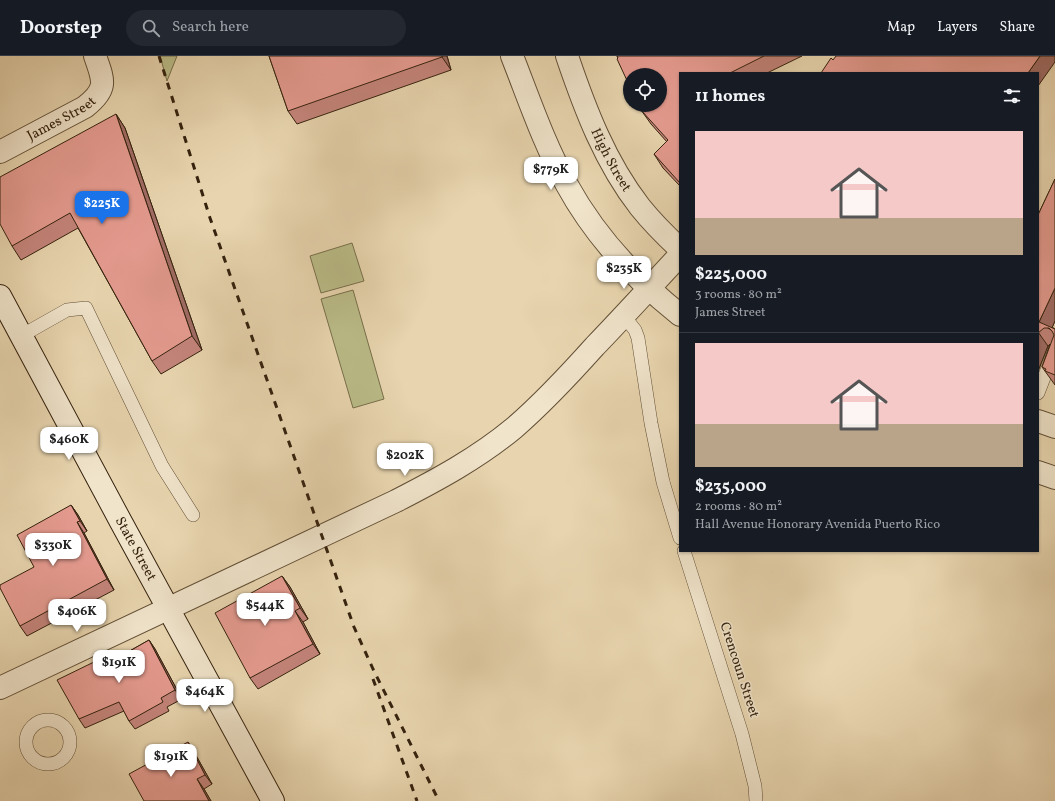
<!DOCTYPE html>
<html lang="en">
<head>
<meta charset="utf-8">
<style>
	:root { --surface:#171b24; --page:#242831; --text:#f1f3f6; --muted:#9ea1a6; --line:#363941; --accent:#1a73e8 }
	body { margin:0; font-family:Vollkorn,serif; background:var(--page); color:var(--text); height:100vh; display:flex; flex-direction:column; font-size:15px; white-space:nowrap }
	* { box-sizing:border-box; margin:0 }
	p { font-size:13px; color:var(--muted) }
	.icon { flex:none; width:22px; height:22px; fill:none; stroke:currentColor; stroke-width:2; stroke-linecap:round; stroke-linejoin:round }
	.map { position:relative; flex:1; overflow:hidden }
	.sheet { position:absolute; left:679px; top:16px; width:360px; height:480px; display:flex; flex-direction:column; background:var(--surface); border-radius:0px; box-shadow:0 1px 3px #0004 }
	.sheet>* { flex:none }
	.buttons { position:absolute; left:623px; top:12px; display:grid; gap:8px }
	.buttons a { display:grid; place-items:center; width:44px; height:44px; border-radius:50%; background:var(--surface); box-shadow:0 1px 3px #0004; font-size:20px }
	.price { position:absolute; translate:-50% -34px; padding:0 9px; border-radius:8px; background:#fff; color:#222; font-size:13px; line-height:26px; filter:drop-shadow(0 1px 2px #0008) }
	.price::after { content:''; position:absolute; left:50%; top:24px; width:12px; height:9px; margin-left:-6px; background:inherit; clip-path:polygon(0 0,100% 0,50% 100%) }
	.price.active { background:var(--accent); color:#fff }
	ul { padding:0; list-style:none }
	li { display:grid; align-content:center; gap:8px; height:212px; padding:0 16px }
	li+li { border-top:1px solid var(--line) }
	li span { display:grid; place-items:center; height:124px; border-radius:0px; color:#555 }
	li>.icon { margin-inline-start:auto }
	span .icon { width:72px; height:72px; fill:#fffc; stroke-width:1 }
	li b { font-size:17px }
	h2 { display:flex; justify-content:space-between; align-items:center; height:48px; padding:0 16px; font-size:17px }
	header { display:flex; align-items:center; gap:24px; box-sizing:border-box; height:56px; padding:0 20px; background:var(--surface); border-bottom:1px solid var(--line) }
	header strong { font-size:19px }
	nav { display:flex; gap:22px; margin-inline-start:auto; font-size:14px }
	.search { width:280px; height:36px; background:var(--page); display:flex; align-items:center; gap:10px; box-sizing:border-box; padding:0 14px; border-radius:22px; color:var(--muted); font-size:15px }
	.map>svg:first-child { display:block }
</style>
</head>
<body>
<header>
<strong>Doorstep</strong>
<div class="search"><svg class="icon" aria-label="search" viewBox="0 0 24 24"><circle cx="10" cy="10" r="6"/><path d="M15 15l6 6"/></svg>Search here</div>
<nav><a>Map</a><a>Layers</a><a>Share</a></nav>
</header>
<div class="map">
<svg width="1055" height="745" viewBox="0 0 1055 745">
	<rect width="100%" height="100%" fill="#e8d5af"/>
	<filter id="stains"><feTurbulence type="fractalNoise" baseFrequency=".005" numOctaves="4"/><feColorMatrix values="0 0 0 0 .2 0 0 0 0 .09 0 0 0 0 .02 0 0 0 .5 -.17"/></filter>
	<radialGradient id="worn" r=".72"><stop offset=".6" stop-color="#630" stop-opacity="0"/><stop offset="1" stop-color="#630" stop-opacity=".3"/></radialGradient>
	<!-- green -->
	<g fill="#babc88" stroke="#786f4b">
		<path d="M160,0H177L167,25Z"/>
		<path d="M352,187L364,225L321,237L310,200Z"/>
		<path d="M353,234L384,343L353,352L321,243Z"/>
	</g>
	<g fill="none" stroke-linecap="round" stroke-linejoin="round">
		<defs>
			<g id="lane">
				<path d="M624,260L635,274L638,282L651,367L663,426L680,482"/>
				<path d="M21,280L67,254L86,252L162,410L193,459"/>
				<path d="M1038,337L1055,293"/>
				<path d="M684,495L742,678L755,730L756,745"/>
				<circle cx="48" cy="686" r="22"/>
			</g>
			<g id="street">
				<path d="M512,0C529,43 544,88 567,129C595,180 635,223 680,259"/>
				<path id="s1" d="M567,0C585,53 605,106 640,151C652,166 666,180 680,193"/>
				<path id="s2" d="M0,96L85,51C108,33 104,25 95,0"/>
				<path d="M1038,365L1055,371"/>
				<path d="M1038,416L1055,422"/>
				<path d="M0,632L396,445C437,424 478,402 514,372C543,347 569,319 595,290C624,260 652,229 680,199"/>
			</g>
			<g id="secondary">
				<path id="s3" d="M0,240L121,466L273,745"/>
			</g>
		</defs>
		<!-- lane casing -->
		<use href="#lane" stroke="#624f36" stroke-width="14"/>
		<!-- street casing -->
		<use href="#street" stroke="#624f36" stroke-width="24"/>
		<!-- secondary casing -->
		<use href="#secondary" stroke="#35220e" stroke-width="24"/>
		<!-- lane -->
		<use href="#lane" stroke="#f0e4cb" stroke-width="13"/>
		<!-- street -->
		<use href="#street" stroke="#f0e4cb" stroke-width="22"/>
		<!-- secondary -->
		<use href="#secondary" stroke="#f0e4cb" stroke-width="22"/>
		<!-- rail -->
		<g stroke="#35220e" stroke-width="3" stroke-dasharray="7 7" stroke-linecap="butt">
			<path d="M159,0L210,162L354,571L373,613L439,745"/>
			<path d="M373,623L417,745"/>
		</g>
	</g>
	<!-- wall -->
	<g fill="#c5857c" stroke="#35220e">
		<path d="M269,0H447L451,14L297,68L288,55Z"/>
		<path d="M617,0H802L767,17H680V130L663,112L654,98L667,86L651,68L641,54Z"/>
		<path d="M116,58L125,72L202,294L161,318L152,305L78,172L21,204L12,190Z"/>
		<path d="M1055,123V265L1052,271L1055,273V329L1042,311L1050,288L1048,290L1038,315V159Z"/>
		<path d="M71,449L78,459L87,475L84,477L114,534L27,580L20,570Z"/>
		<path d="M282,520L290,531L308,563L303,566L320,598L258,633L250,622Z"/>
		<path d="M149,584L155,593L182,643L167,651L169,655L135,673L129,665L124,655L85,672L79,663L98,613Z"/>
		<path d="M194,696L212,728L204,733L211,745H144Z"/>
	</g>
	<!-- shaded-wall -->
	<g fill="#a06c65" stroke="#35220e">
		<path d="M442,0H447L451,14L442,1Z"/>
		<path d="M1040,0H1055V6L1038,30V17H1028Z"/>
		<path d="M116,58L125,72L202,294L192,280Z"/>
		<path d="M1055,232V265L1051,274L1039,266Z"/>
		<path d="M1038,276L1048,290L1038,315Z"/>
		<path d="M71,449L78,459L87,475L80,465Z"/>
		<path d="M77,466L84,477L114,534L107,523Z"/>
		<path d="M282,520L290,531L308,563L300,552Z"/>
		<path d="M295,555L303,566L320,598L313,588Z"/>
		<path d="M149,584L155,593L182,643L175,634Z"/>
		<path d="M188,686L194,696L212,728L205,719Z"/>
		<path d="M197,723L204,733L211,745H209Z"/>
	</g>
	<!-- building -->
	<g fill="#e59b90" stroke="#35220e">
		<path d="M269,0H442V1L288,55Z"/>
		<path d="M617,0H764L730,17H680V127L654,98L668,84L641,54L639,49H660V19H630V31L617,3L618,2Z"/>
		<path d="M836,0H1040L1028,17H821L831,2L833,4Z"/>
		<path d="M116,58L192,280L152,305L70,157L12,190L0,168V121Z"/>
		<path d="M1055,123V232L1039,266L1055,273V319L1045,315L1046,313L1042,311L1054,279L1052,275L1049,272H1044L1038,277V159Z"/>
		<path d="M71,449L80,465L77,466L107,523L20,570L0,532V529L34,511L17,479Z"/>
		<path d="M282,520L300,552L295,555L313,588L250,622L215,557Z"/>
		<path d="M149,584L175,634L161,642L163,646L129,665L119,646L79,663L57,624L94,606L98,613Z"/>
		<path d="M188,686L205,719L197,723L209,745H144L129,718Z"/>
	</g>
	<g text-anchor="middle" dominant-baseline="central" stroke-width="3" stroke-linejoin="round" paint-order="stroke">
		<!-- street labels -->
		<g font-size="14" fill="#35220e" stroke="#f0e4cb">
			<text stroke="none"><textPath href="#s2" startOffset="70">James Street</textPath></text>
			<text stroke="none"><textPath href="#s1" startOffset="113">High Street</textPath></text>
			<text stroke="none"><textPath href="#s3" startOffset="287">State Street</textPath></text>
			<text transform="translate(739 614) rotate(72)">Crencoun Street</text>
		</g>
	</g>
	<rect width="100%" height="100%" filter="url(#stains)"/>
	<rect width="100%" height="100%" fill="url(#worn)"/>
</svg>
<div class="buttons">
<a><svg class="icon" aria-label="locate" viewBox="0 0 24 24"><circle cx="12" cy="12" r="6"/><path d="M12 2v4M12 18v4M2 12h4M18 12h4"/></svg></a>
</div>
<b class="price" style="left:551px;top:135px">$779K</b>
<b class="price active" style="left:102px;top:169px">$225K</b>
<b class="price" style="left:624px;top:234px">$235K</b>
<b class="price" style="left:69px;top:405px">$460K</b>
<b class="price" style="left:405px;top:421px">$202K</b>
<b class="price" style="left:53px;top:511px">$330K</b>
<b class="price" style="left:265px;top:571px">$544K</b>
<b class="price" style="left:77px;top:577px">$406K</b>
<b class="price" style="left:119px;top:628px">$191K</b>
<b class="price" style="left:205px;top:657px">$464K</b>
<b class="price" style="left:171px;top:722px">$191K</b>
<section class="sheet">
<h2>11 homes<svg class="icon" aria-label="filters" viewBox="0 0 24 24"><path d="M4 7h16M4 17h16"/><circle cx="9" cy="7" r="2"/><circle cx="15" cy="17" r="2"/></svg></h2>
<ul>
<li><span style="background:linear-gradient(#f6c9c9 70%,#b9a48a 0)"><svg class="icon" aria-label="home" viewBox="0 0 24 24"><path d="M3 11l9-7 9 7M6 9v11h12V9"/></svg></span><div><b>$225,000</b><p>3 rooms · 80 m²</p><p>James Street</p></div></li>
<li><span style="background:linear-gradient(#f6c9c9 65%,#b9a48a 0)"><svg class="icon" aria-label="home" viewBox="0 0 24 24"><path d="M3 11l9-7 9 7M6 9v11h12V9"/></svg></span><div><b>$235,000</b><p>2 rooms · 80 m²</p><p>Hall Avenue Honorary Avenida Puerto Rico</p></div></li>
</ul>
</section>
</div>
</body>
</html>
